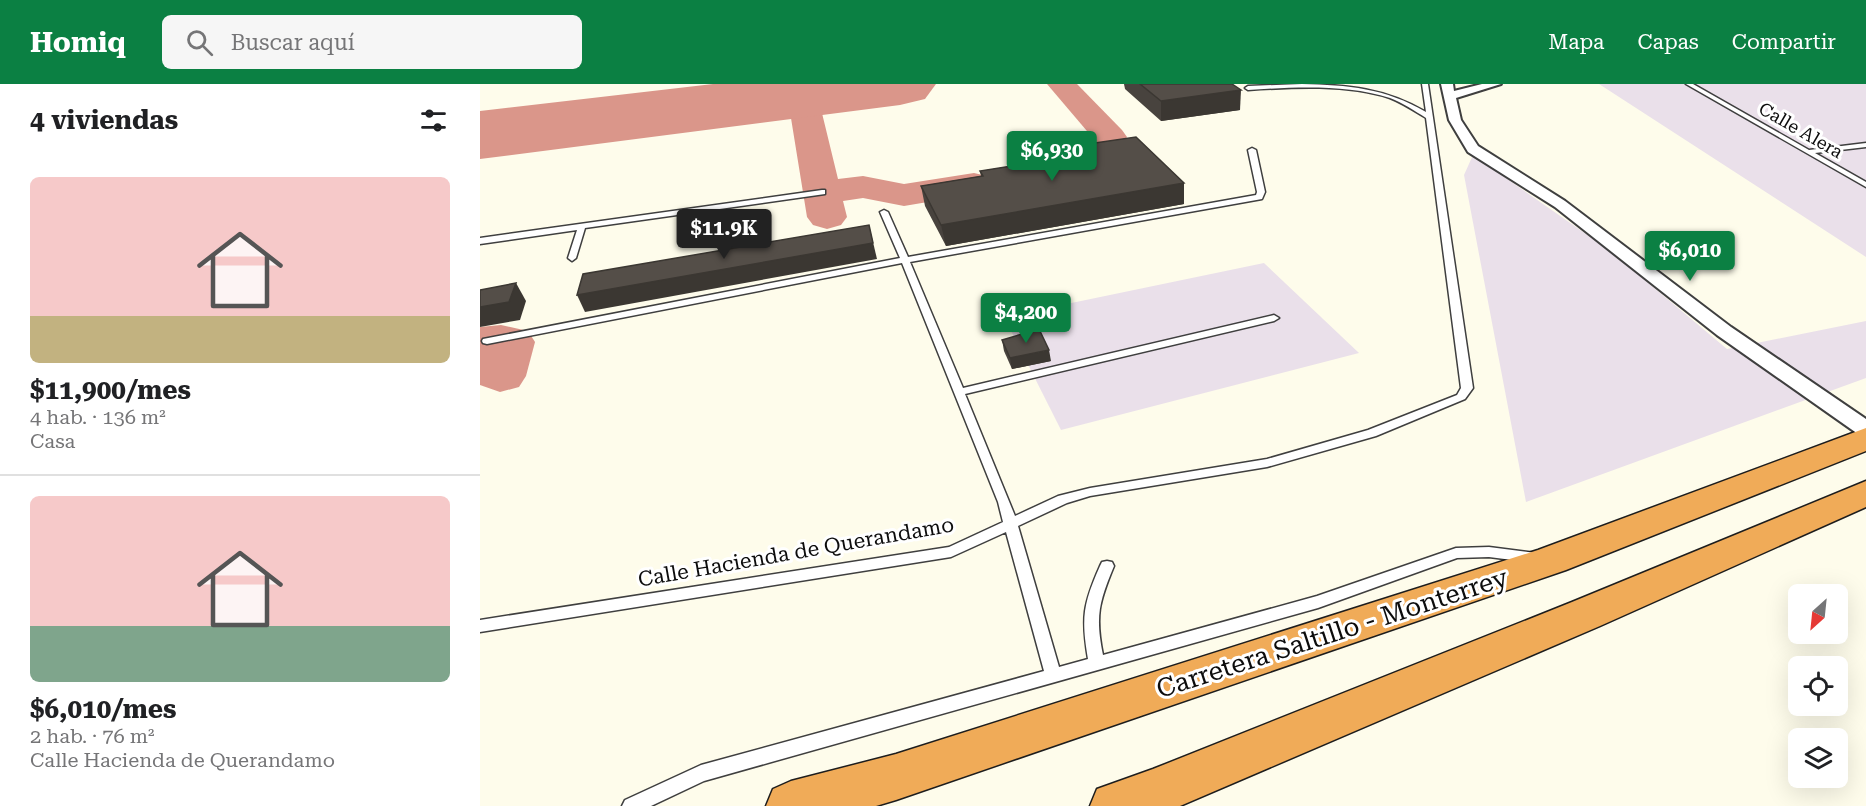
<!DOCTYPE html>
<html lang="es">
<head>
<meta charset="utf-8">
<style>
	:root { --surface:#fff; --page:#f6f6f6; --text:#202124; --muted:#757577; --line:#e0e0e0; --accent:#0b8043 }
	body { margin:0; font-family:"Roboto Serif",serif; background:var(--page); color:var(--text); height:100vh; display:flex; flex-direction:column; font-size:22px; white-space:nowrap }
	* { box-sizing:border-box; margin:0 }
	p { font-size:20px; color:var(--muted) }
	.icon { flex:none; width:33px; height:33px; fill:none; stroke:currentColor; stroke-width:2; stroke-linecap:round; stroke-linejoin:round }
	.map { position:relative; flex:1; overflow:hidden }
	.panel { display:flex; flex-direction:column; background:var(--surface); width:480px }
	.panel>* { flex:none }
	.needle { width:39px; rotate:207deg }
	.fabs { position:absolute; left:1308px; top:500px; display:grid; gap:12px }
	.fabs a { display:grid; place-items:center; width:60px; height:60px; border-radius:9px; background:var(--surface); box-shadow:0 6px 24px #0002; font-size:30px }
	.price { position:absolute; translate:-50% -51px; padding:0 14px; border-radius:6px; background:var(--accent); color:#fff; font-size:20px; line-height:39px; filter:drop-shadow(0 2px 3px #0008) }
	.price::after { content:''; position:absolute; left:50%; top:36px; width:18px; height:14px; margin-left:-9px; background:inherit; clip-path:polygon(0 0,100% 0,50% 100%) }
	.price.active { background:#222; color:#fff }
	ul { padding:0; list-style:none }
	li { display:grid; align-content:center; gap:12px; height:318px; padding:0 30px }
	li+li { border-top:2px solid var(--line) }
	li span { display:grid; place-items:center; height:186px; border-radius:9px; color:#555 }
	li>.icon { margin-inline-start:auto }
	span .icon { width:108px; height:108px; fill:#fffc; stroke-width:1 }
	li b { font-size:26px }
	h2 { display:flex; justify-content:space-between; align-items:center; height:72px; padding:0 30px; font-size:26px }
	header { display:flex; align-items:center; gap:36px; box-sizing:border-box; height:84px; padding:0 30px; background:var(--accent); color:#fff }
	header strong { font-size:28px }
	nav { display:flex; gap:33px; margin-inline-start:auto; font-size:21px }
	.search { width:420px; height:54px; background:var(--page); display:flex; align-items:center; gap:15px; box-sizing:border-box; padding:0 21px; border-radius:9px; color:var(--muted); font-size:22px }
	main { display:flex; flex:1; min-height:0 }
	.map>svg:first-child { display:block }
</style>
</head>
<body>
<header>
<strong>Homiq</strong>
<div class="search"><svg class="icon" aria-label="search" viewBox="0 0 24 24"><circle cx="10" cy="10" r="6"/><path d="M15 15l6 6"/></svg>Buscar aquí</div>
<nav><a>Mapa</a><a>Capas</a><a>Compartir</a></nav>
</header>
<main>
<section class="panel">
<h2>4 viviendas<svg class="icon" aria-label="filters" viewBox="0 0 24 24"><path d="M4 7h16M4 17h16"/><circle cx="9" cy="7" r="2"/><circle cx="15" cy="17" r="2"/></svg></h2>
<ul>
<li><span style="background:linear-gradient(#f6c9c9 75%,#c2b280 0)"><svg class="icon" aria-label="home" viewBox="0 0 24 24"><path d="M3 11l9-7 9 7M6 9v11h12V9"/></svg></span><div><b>$11,900/mes</b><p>4 hab. · 136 m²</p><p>Casa</p></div></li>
<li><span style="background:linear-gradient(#f6c9c9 70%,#7fa58c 0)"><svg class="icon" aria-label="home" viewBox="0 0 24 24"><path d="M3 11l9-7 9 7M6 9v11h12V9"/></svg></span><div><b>$6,010/mes</b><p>2 hab. · 76 m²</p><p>Calle Hacienda de Querandamo</p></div></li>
</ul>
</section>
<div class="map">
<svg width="1386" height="722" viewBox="0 0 1386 722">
	<rect width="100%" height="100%" fill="#fefceb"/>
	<!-- industrial -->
	<g fill="#eae0ea">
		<path d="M1119,0H1386V173Z"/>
		<path d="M993,71L1129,166L1247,265L1386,237V294L1046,418L984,91Z"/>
		<path d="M784,179L879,269L581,346L524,233Z"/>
	</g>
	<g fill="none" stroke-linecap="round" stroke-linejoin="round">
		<!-- taxiway -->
		<g fill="#da968a" fill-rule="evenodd">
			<path d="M567,0H597L642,46L647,53L642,60L630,63L618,60Z"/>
			<path d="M292,7C312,8 328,7 341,25L358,95L383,92L424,100L494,89L507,92L513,100L507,108L424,122L383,114L363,117L367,133L361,141L347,145L333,141L327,133L310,28L307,26L281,22L277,16L281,10Z"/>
			<path d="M21,241L48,247L55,258L46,292L39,303L20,308L0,301V243Z"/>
		</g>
		<!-- runway -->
		<path fill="#da968a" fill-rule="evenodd" d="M233,0H456L445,15L420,21L0,75V27Z"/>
		<defs>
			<g id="lane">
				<path d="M822,0C868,1 905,4 946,28L942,0H948L993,304L985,315L896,352L787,383L610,412L587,419L538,442L579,583L608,575C601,534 603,520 620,482L622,478L627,477L632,478L634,482C619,518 615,532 623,571L837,512L976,464L1009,463L1056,469L1061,470L1063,474L1061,478L1056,479L1009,473L977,474L838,524L224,697L171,722H142L145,716L221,681L564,587L526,448L471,473L0,548V536L469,463L523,438L518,418L422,179L7,260L3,259L2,257L3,255L420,174L400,128L404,126L408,128L428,173L776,111L777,108L768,66L772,64L776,66L785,108L782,115L430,178L483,304L794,231L799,234L794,237L485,310L535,432L578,412L610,404L787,375L888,346L977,311L981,304L946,34C935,27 923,19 910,14C866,0 814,3 768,6L765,4L768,2Z"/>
				<path d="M1206,0H1213L1329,66L1386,59V63L1335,69L1386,98V103Z"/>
				<path d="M342,106H345V110L105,144L96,174L92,177L88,174L97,146L0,160V154Z"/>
			</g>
			<path id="street" d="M961,0H973L974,7L1002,0H1021L976,14L981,36L998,62L1085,117L1251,243L1386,335V352L1378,350L1237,251L1075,123L988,68L969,36Z"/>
			<g id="highway">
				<path d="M1386,344V367L1086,486L416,716L396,722H286L293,705L311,697L416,670L1058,466Z"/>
				<path d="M1386,397V423L1120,542L700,722H610L617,705L673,685L1092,518Z"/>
			</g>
		</defs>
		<!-- lane casing -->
		<use href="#lane" stroke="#3f3f3f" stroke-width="3"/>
		<!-- street casing -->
		<use href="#street" stroke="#3f3f3f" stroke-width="4"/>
		<!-- highway casing -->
		<use href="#highway" stroke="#1d1d1d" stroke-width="3"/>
		<!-- lane -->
		<use href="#lane" fill="#fff" fill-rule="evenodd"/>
		<!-- street -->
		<use href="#street" fill="#fff" fill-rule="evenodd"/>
		<!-- highway -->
		<use href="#highway" fill="#f0ab58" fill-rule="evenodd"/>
	</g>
	<!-- wall -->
	<g fill="#48433e">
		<path d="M644,0H752L760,26L681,37L645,5Z"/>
		<path d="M580,64L704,99V120L466,162L445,122L441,102L501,92L500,87L581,74Z"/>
		<path d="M522,256L571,277L532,285L524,267Z"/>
	</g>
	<!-- shaded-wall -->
	<g fill="#3b3732">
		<path d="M761,6L760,26L681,37V17Z"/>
		<path d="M704,99V120L466,162L461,141Z"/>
		<path d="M389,141L397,175L105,228L97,211Z"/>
		<path d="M36,199L46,217L40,236L0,243V223Z"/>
		<path d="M569,266L571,277L532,285L530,274Z"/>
	</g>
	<!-- building -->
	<g fill="#544e48" stroke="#3b3732" stroke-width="1.5">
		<path d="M660,0H752L761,6L681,17Z"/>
		<path d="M656,53L704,99L461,141L441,102L503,92L500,87L588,73L580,64Z"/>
		<path d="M389,141L393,159L97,211L103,190Z"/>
		<path d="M36,199L29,218L0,223V206Z"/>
		<path d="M559,245L569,266L530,274L522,256Z"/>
	</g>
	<g text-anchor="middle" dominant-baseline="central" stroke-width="6" stroke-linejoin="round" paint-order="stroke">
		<!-- far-street labels -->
		<g font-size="18" fill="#0c0c0c" stroke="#fff">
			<text transform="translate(1321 46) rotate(30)">Calle Alera</text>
		</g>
		<!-- street labels -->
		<g font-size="21" fill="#0c0c0c" stroke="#fff">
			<text transform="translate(316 468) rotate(-10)">Calle Hacienda de Querandamo</text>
		</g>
		<!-- near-street labels -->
		<g font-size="26" fill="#0c0c0c" stroke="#fff">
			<text transform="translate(852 549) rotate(-18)">Carretera Saltillo - Monterrey</text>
		</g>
	</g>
</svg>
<div class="fabs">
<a><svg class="needle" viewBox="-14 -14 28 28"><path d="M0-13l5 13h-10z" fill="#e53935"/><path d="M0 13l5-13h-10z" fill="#757577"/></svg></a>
<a><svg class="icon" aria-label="locate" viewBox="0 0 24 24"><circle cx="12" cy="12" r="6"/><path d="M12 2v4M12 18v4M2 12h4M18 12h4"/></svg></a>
<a><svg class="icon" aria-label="layers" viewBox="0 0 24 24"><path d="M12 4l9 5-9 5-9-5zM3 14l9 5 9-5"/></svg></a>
</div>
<b class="price" style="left:572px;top:98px">$6,930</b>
<b class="price active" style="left:244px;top:176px">$11.9K</b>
<b class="price" style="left:1210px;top:198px">$6,010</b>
<b class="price" style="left:546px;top:260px">$4,200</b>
</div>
</main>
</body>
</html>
